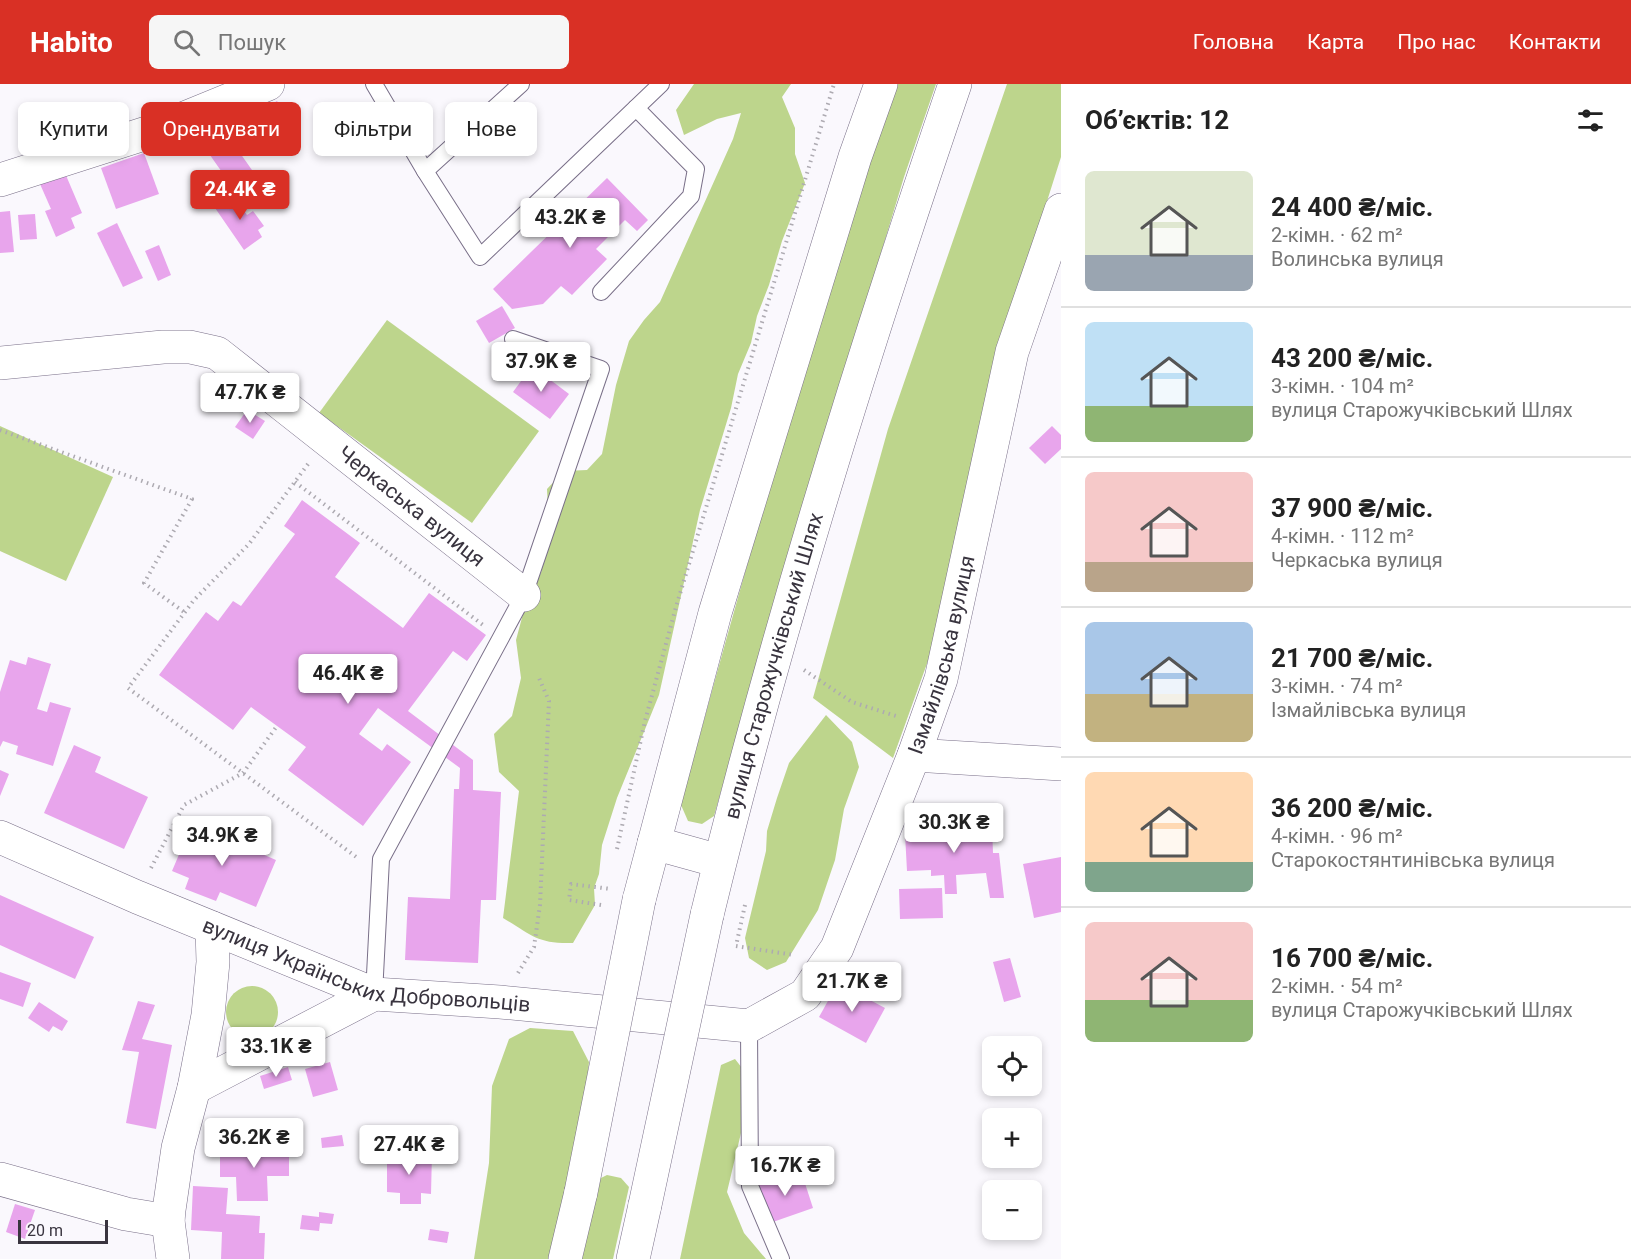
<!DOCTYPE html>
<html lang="uk">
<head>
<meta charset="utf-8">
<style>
	:root { --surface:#fff; --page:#f6f6f6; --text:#222; --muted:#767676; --line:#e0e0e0; --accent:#d93025 }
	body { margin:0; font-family:Roboto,sans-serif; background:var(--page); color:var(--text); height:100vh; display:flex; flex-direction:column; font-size:22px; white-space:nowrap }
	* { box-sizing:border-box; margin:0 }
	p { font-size:20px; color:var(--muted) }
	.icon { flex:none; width:33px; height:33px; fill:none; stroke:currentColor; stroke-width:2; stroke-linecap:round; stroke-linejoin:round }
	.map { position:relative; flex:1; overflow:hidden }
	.panel { display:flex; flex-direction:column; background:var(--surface); width:570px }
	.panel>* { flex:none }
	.banner { position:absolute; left:18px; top:18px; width:570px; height:54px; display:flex; gap:12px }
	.tools { position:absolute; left:982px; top:952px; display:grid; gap:12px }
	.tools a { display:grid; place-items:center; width:60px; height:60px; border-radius:9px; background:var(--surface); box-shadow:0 3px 9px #0003; font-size:30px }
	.scale { position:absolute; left:18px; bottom:15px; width:90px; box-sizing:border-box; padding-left:6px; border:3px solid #39343f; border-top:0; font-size:16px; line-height:21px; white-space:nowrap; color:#39343f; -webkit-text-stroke:4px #faf8fd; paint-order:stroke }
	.price { position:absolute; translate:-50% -51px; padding:0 14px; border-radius:6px; background:#fff; color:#222; font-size:20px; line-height:39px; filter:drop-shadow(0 2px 3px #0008) }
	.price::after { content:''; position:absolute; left:50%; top:36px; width:18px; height:14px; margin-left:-9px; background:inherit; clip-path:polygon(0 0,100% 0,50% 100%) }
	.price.on { background:var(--accent); color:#fff }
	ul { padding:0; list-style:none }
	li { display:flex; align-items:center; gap:18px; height:150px; padding:0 24px }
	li+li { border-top:2px solid var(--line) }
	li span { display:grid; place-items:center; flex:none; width:168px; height:120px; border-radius:9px; color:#555 }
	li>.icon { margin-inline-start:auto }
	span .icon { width:72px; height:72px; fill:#fffc; stroke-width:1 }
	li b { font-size:26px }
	h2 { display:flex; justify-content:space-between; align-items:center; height:72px; padding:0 24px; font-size:26px }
	.chip { padding:0 21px; border-radius:9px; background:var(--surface); box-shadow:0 3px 9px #0003; font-size:21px; line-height:54px }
	.chip.on { background:var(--accent); color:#fff }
	header { display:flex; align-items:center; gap:36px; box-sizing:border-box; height:84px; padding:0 30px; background:var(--accent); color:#fff }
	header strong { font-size:28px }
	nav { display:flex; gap:33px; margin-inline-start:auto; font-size:21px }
	.search { width:420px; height:54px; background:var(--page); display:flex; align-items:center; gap:15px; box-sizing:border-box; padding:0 21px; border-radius:9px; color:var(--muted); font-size:22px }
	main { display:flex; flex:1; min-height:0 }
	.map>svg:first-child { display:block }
</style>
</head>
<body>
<header>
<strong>Habito</strong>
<div class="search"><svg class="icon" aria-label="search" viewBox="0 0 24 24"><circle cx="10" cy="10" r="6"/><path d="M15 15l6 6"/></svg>Пошук</div>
<nav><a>Головна</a><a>Карта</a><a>Про нас</a><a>Контакти</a></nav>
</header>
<main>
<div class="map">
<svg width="1061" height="1175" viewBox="0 0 1061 1175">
	<rect width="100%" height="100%" fill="#faf8fd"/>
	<!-- green -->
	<g fill="#bdd58c">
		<path d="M694,0H791L782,13L795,44V70L805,99L782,157L769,201L757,232L751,259L738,290L731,324L700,426L659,611L617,714L602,761L599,790L594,804L595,821L573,859C537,860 532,851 503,834L519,707L499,688L494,650L512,632L521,594L516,556L527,515L541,489L549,447L547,405L564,387L587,386L602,370L616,301L629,257L644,236L660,218L733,55L741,29L717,35L684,51L676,26Z"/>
		<path d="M896,0H936L904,93L768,543L714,732L702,740L688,737L681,721C746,479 815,237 896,0Z"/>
		<path d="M1007,0H1061V73L999,269L938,549L893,674L813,614L888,345Z"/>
		<path d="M387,236L539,347L472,439L319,329Z"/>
		<path d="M0,342L113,393L66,497L0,467Z"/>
		<path d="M826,631L852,658L859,683L844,725L835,776L818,826L786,878L767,886L749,874L745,854L766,767L767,747L777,714L789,679Z"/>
		<circle cx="252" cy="928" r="26"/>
		<path d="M530,944L573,947L589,978L582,1055L555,1175H474L489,1079L492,1002L509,955Z"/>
		<path d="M735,975L746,989L748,1010L741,1049L727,1108L744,1149L766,1175H680L721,981Z"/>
		<path d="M607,1091L621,1094L629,1103L613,1175H578L595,1097Z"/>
	</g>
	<!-- building -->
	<g fill="#e8a5ec">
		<path d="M277,17L297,47L275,62L254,32Z"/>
		<path d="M226,49L261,99L243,111L234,99L231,101L205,64Z"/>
		<path d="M144,69L159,110L116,125L101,84Z"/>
		<path d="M65,89L82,129L71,134L75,144L56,153L45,127L51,125L40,100Z"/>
		<path d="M607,94L648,136L637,147L625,136L596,165L607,175L572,211L561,202L543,220L512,225L493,205Z"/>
		<path d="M231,109L247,131L253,127L264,142L258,146L262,153L244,166L213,121Z"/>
		<path d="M10,127L14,168L0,169V128Z"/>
		<path d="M35,130L37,155L20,156L18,131Z"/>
		<path d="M117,139L143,194L123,203L97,149Z"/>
		<path d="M159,161L171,191L158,197L145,167Z"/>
		<path d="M502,222L515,244L489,259L476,237Z"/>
		<path d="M532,282L569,310L550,335L513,308Z"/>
		<path d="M247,326L265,337L253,355L235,343Z"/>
		<path d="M1052,342L1061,351V365L1045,380L1029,364Z"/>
		<path d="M302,416L360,459L335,493L403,544L429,509L486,551L467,577L453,567L408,627L473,676V706L501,708L496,816H481L478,879L405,876L408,813L450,815L454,705H459L460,684L378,624L359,650L382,667L387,660L411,678L363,742L288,686L306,663L251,623L233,646L159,591L206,528L218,537L233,517L241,522L295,450L284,442Z"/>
		<path d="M28,573L51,580L37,625L47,628L50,618L71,624L53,682L16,670L18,662L3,657L0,663V608L10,576L26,581Z"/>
		<path d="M74,661L101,673L95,688L148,713L124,765L44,729Z"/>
		<path d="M0,686L9,690L0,712Z"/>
		<path d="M908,736H928L929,745L992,742L993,769H999L1004,814H990L986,789L956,791L957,810H945L944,791L931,792V786L907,787L905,750H909Z"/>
		<path d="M192,740L276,776L256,823L220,808L216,817L185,805L189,794L172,787Z"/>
		<path d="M1061,773V828L1034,834L1023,780Z"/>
		<path d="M942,804L943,834L900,835L899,805Z"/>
		<path d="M0,811L94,853L75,895L0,861Z"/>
		<path d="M1010,874L1021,913L1004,918L993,878Z"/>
		<path d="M0,888L31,899L23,923L0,915Z"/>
		<path d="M838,899L885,924L866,959L819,933Z"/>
		<path d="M138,917L155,921L142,955L172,961L156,1045L126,1039L139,968L122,966Z"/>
		<path d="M39,918L68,937L62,947L53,942L49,948L28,934Z"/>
		<path d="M330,978L338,1006L313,1013L305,985Z"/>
		<path d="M288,983L292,996L264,1005L260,992Z"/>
		<path d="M342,1051L344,1062L322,1064L321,1054Z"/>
		<path d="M220,1062H289V1092H267L268,1117H237L236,1093H220Z"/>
		<path d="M387,1068L432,1069L431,1110L421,1109V1120H400V1109L387,1108Z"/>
		<path d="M801,1087L813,1124L770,1139L757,1102Z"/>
		<path d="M193,1102L228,1104L226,1130L260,1132L259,1149H265L264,1175H221L222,1148L191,1146Z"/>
		<path d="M15,1120L35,1126L25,1155L6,1148Z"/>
		<path d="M319,1128L334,1130L332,1140L320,1139L319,1147L300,1145L302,1131L319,1133Z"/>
		<path d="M430,1145L449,1148L447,1159L428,1156Z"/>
	</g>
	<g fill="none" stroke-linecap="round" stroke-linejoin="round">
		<defs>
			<g id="service">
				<path d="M374,0L425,87L480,173L661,0"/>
				<path d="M425,87L521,0"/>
				<path d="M601,208L691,112L696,85L636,24"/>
				<path d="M374,910L381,775L524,511L601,285L513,255"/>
				<path d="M749,942L750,1102L781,1175"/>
			</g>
			<g id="minor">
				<path d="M0,96L153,47L268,0"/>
				<path id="s1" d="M0,279L163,263H190L217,269L524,511"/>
				<path d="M914,671L1061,680"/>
				<path d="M194,1004L374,910"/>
				<path d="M0,1095L126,1130L168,1137"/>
				<path d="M173,1175L168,1137L169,1126L178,1064L194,1004L208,931L213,878L212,844"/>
			</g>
			<g id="tertiary">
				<path id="s2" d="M0,753L137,813L374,910L500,918L749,942L805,911L837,864L914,671L941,595L1012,268L1061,126"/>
			</g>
			<g id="primary">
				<path d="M654,759L719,777"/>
				<path d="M639,816L715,529L855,73L881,0"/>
				<path id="s3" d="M707,831C775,551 862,272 955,0"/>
				<path d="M565,1175L581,1108"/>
				<path d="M633,1175L645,1121"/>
			</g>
		</defs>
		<!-- service casing -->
		<use href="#service" stroke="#796f88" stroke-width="18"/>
		<!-- minor casing -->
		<use href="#minor" stroke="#796f88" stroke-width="34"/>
		<!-- tertiary casing -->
		<use href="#tertiary" stroke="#796f88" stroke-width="34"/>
		<!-- primary casing -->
		<use href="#primary" stroke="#796f88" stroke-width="34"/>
		<!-- path -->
		<g stroke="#adaab1" stroke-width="4" stroke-dasharray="1.5 4.5" stroke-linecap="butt">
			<path d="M0,346L192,415L144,499L184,528"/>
			<path d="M308,380L249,460L194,516L128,604L359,775"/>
			<path d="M295,398L483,541"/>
			<path d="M804,586L852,618L896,632"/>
			<path d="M617,765L645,637L676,523L834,0"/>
			<path d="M151,784L184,721L243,689L277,642"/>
			<path d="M601,821L569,816L571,800L611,805"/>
			<path d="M745,821L736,862L794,871"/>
			<path d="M518,889L534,863L540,821L549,617L539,594"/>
		</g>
		<!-- service -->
		<use href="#service" stroke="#fff" stroke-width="16"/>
		<!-- minor -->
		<use href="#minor" stroke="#fff" stroke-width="33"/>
		<!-- tertiary -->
		<use href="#tertiary" stroke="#fff" stroke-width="33"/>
		<!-- primary -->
		<use href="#primary" stroke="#fff" stroke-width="33"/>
		<defs>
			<g id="primary-bridge">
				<path d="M581,1108L639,816"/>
				<path d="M645,1121L707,831"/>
			</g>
		</defs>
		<!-- primary-bridge casing -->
		<use href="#primary-bridge" stroke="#796f88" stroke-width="34" stroke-linecap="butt"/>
		<!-- primary-bridge -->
		<use href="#primary-bridge" stroke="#fff" stroke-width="33"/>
	</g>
	<g text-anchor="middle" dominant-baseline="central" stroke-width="5" stroke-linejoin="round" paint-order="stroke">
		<!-- street labels -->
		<g font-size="21" fill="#39343f" stroke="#faf8fd">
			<text stroke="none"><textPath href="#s1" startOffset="466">Черкаська вулиця</textPath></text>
			<text stroke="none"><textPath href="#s2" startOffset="1215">Ізмайлівська вулиця</textPath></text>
			<text stroke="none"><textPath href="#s3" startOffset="258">вулиця Старожучківський Шлях</textPath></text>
			<text stroke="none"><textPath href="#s2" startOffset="392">вулиця Українських Добровольців</textPath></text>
		</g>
	</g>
</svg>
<div class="tools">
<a><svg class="icon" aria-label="locate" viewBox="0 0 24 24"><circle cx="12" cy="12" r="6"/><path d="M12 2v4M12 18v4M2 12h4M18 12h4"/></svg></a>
<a>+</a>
<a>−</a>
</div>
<div class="scale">20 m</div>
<b class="price on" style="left:240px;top:137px">24.4K ₴</b>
<b class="price" style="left:570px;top:165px">43.2K ₴</b>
<b class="price" style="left:541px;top:309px">37.9K ₴</b>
<b class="price" style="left:250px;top:340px">47.7K ₴</b>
<b class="price" style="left:348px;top:621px">46.4K ₴</b>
<b class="price" style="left:954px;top:770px">30.3K ₴</b>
<b class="price" style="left:222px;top:783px">34.9K ₴</b>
<b class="price" style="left:852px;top:929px">21.7K ₴</b>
<b class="price" style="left:276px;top:994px">33.1K ₴</b>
<b class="price" style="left:254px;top:1085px">36.2K ₴</b>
<b class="price" style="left:409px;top:1092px">27.4K ₴</b>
<b class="price" style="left:785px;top:1113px">16.7K ₴</b>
<div class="banner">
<a class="chip">Купити</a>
<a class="chip on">Орендувати</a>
<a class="chip">Фільтри</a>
<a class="chip">Нове</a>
</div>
</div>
<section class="panel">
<h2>Об’єктів: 12<svg class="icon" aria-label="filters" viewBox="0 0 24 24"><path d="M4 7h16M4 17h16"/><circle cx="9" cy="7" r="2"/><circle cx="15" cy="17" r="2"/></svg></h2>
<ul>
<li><span style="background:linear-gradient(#dfe7d0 70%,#9aa5b1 0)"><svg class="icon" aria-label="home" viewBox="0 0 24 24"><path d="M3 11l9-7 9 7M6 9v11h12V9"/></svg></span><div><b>24 400 ₴/міс.</b><p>2-кімн. · 62 m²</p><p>Волинська вулиця</p></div></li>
<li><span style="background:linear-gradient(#bfe0f5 70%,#8fb573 0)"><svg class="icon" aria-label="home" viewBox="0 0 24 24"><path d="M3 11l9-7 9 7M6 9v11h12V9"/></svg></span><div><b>43 200 ₴/міс.</b><p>3-кімн. · 104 m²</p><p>вулиця Старожучківський Шлях</p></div></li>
<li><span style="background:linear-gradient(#f6c9c9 75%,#b9a48a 0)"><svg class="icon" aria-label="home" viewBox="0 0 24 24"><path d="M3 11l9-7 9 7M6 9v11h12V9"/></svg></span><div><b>37 900 ₴/міс.</b><p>4-кімн. · 112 m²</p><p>Черкаська вулиця</p></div></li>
<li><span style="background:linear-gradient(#a9c7e8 60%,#c2b280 0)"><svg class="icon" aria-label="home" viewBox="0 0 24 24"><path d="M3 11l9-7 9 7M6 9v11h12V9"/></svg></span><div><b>21 700 ₴/міс.</b><p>3-кімн. · 74 m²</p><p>Ізмайлівська вулиця</p></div></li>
<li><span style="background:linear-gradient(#ffd9b3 75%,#7fa58c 0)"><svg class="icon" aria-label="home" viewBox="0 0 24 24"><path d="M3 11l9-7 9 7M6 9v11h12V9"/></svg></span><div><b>36 200 ₴/міс.</b><p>4-кімн. · 96 m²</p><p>Старокостянтинівська вулиця</p></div></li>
<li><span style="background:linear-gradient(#f6c9c9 65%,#8fb573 0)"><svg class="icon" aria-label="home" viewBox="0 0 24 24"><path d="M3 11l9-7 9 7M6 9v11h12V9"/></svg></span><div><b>16 700 ₴/міс.</b><p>2-кімн. · 54 m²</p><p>вулиця Старожучківський Шлях</p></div></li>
</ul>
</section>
</main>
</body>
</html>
